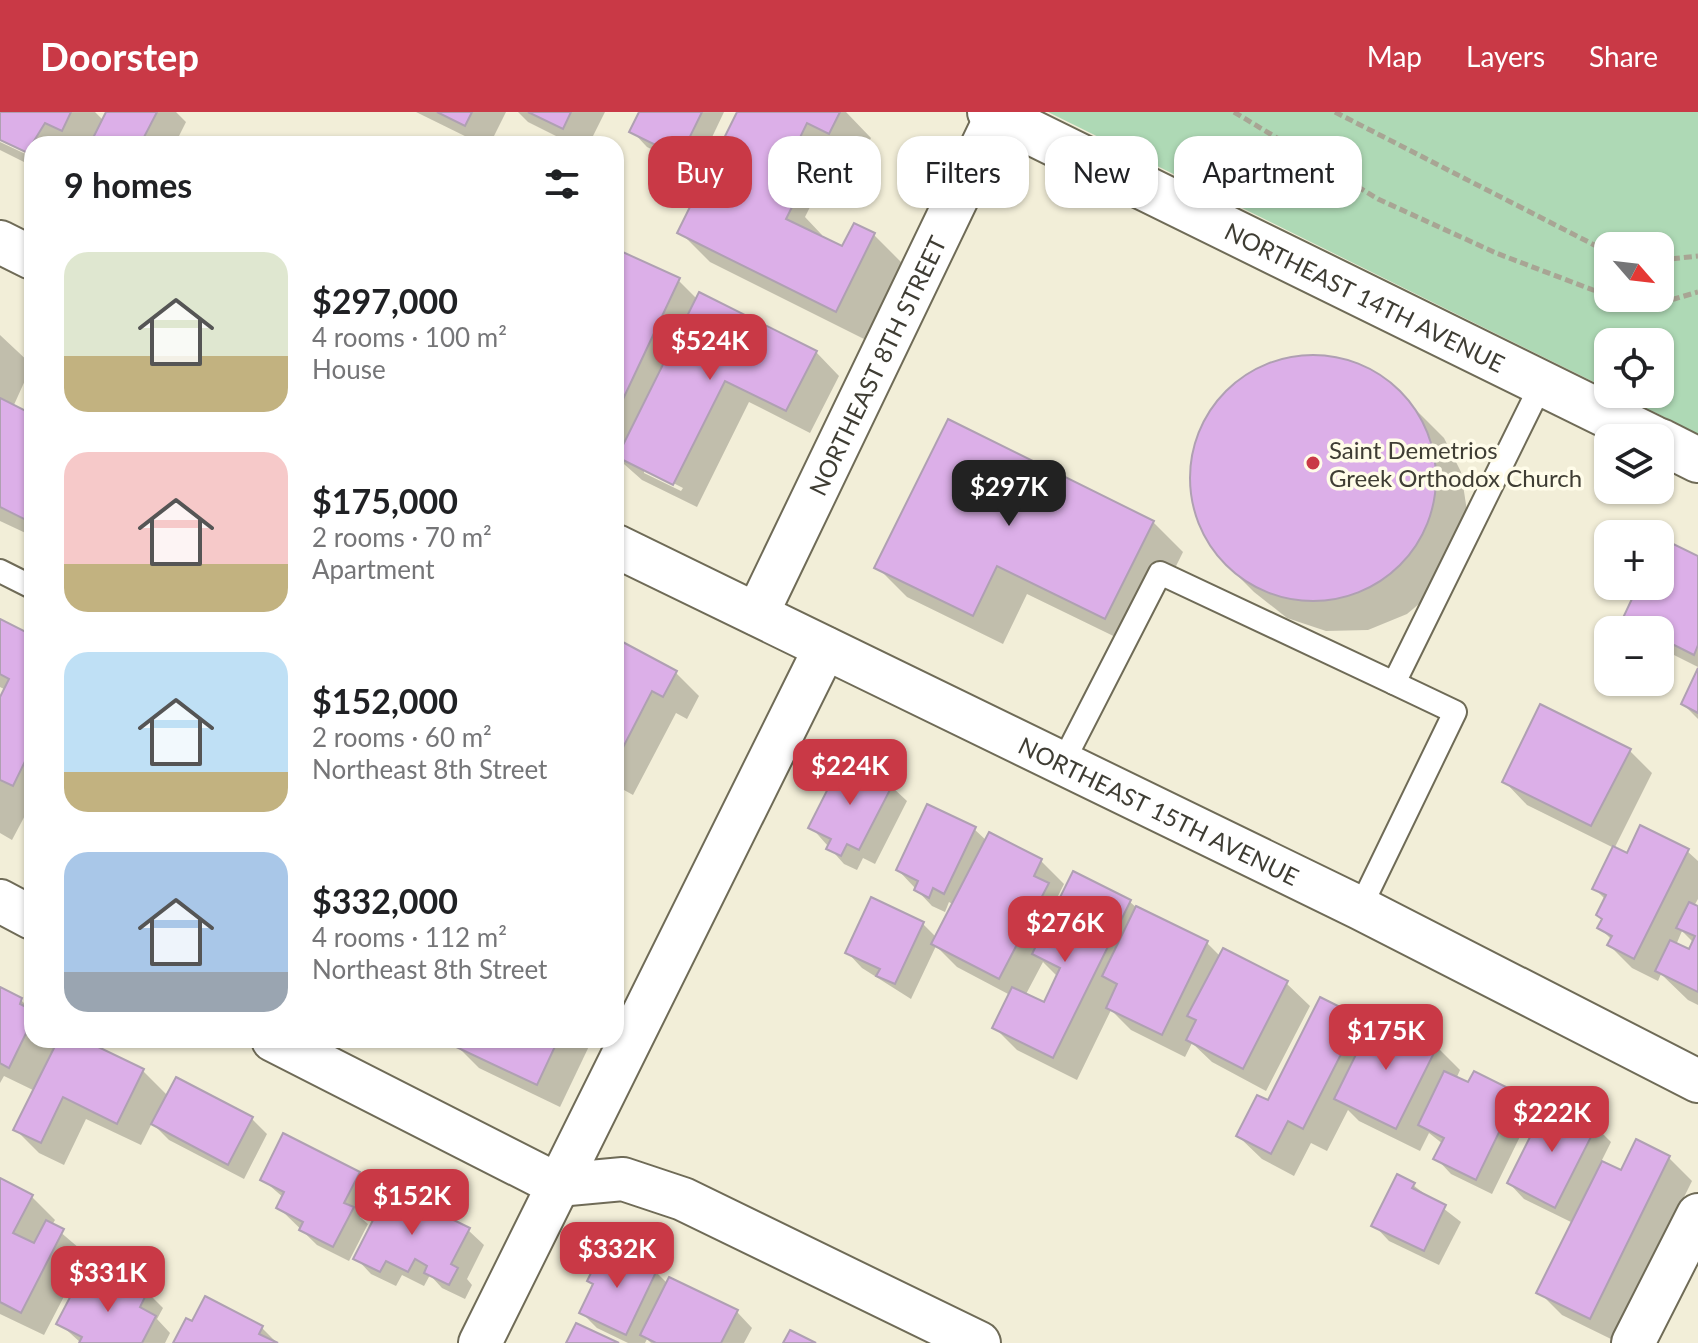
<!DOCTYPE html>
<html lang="en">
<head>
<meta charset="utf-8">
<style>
	:root { --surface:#fff; --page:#f6f6f6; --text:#202124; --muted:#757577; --accent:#c93946 }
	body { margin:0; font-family:Lato,sans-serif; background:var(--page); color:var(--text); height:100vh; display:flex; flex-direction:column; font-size:30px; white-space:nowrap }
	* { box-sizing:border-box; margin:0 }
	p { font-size:26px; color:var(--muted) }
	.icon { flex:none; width:44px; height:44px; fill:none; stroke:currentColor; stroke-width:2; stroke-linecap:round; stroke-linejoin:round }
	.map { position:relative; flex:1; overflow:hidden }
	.drawer { position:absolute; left:24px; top:24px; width:600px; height:912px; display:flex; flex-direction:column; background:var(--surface); border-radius:24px; box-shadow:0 2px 6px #0004 }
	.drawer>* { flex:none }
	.hud { position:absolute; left:648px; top:24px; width:760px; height:72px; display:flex; gap:16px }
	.needle { width:52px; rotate:118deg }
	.fabs { position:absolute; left:1594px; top:120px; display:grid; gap:16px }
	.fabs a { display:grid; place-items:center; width:80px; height:80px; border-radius:16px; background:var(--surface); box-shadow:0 2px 6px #0004; font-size:40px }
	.price { position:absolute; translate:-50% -68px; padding:0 18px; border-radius:16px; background:var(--accent); color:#fff; font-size:26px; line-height:52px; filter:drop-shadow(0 2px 4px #0008) }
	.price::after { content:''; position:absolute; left:50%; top:48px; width:24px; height:18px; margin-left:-12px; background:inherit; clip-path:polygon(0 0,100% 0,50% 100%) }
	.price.on { background:#222; color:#fff }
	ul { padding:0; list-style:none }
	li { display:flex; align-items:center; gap:24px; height:200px; padding:0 40px }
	li span { display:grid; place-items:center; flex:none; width:224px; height:160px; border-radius:24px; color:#555 }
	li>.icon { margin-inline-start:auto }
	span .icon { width:96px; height:96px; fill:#fffc; stroke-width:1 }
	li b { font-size:34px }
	h2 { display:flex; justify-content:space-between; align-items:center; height:96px; padding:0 40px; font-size:34px }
	.tag { padding:0 28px; border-radius:24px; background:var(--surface); box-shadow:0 2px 6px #0004; font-size:28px; line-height:72px }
	.tag.on { background:var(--accent); color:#fff }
	header { display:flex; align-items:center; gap:48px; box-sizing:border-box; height:112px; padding:0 40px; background:var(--accent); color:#fff }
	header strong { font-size:38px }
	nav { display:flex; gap:44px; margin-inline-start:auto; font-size:28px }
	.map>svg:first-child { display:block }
</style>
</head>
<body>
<header>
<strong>Doorstep</strong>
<nav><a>Map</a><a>Layers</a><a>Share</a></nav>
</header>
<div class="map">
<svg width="1698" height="1231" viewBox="0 0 1698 1231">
	<rect width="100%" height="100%" fill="#f2eed8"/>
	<!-- green -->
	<path fill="#aed9b5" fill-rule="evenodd" d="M1048,0H1698V322L1618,282H1660V230H1608V277ZM1608,134H1660V186H1608Z"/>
	<!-- shadow -->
	<g fill="#0003" fill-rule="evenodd">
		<path d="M0,0H95L104,9L108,0H176L186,10L175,32H32V41L0,26Z"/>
		<path d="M416,0H506L490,32H481Z"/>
		<path d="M518,0H605L589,32H572L528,10Z"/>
		<path d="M641,0H724L696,59L647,35L632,19Z"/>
		<path d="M739,0H846L871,26L859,50L838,39L805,105L822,123L821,126L843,137L874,123L904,153L866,228L710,150L680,120Z"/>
		<path d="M0,30L32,45V54L0,38Z"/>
		<path d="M616,139L678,168L698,188L816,240L839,264L810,321L749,290L697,395L642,368L616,345ZM644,356L683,376L681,379L644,361Z"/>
		<path d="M0,223L32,253L13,295L32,304V424L0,409Z"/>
		<path d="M1311,244L1351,250L1385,267L1444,326L1461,360L1467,399L1439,475L1407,502L1368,518L1326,519L1287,506L1254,480L1223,449L1201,414L1192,373L1195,334L1212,298L1239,269L1273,251Z"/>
		<path d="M1153,410L1183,440L1136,535L1027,482L1003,532L907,485L877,455Z"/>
		<path d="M1662,429L1698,446V555L1660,536V518H1635L1624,507L1640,474H1660Z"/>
		<path d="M0,509L32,525V697L29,696L12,728L0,721V589L6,578L0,575Z"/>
		<path d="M616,539L676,561L699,584L687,607L676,601L633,683L624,678L616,693Z"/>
		<path d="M1698,561V607L1683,592Z"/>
		<path d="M1629,638L1652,661L1614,737L1627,744L1687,739L1698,749V787L1694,794L1698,796V893L1688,888L1661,862L1658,869L1632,856L1609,833L1612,828L1600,816L1606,788L1594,776L1614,736L1527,693L1504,669ZM1682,819L1694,831L1690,840L1676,833Z"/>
		<path d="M891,674L907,689L875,752L863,746L857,758L844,752L811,715Z"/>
		<path d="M974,717L987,729L1041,749L1064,772L1058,784L1062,787L1130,790L1137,796L1207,831L1220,844L1286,871L1310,894L1266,979L1212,950L1192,931L1185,945L1131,918L1111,898L1077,968L1017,938L994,915L1010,883L957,855L936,834L911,887L862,856L847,840L923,812L937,826L954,793L949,790L945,800L932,794L898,758ZM1043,850L1058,865L1045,893L1025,884Z"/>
		<path d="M0,878L21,888L32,899V928H91L106,941L143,959L168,984L252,1007L267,1022L244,1067L169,1028L152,1011L141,1033L86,1007L64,1053L39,1041L16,1018L35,979L4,964L0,971Z"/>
		<path d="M1359,906L1370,918L1437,935L1460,958L1456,967L1469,973L1517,983L1533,998L1492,1082L1451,1062L1436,1046L1443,1032L1429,1021L1420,1039L1359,1009L1348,998L1327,1039L1311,1031L1294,1064L1262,1047L1238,1024Z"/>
		<path d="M459,928H592L560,995L479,956L456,933Z"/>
		<path d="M1596,1015L1611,1030L1601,1050L1622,1061L1669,1046L1692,1069L1613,1228L1562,1203L1539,1180L1573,1111L1524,1087L1509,1071Z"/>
		<path d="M359,1061L375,1077L360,1105L368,1112L349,1149L317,1133L279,1096L284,1086L262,1067Z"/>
		<path d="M0,1068L32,1085L55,1108L52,1113L86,1142L44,1223L0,1202Z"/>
		<path d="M1413,1073L1461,1110L1439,1153L1389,1129L1374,1113Z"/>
		<path d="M429,1092L442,1104L468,1118L484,1133L467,1167L472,1173L465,1187L442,1176L430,1163L424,1174L402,1163L396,1174L371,1162L356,1146Z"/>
		<path d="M656,1160L668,1172L737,1200L752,1216L744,1231H651L647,1227L645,1231H628L597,1216L582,1201L595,1174L590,1169Z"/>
		<path d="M120,1167L147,1180L163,1196L157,1207L170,1221L165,1231H81L59,1211L110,1186Z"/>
		<path d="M262,1216L277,1231H176Z"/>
	</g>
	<!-- building -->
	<g fill="#dcafe8" stroke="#afa0b2" stroke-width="2">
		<path d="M0,0H71L62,19L45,11L32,32L30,42L0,28Z"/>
		<path d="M106,0H157L143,27L152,32H90Z"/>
		<path d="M437,0H472L465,14Z"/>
		<path d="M528,0H571L563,17Z"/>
		<path d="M639,0H702L680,45L629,20Z"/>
		<path d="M737,0H840L829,22L807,11L773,81L794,91L786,107L842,134L854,111L875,121L836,200L677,121Z"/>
		<path d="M616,137L680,166L616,302Z"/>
		<path d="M699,180L817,239L786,299L725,269L673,373L617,345Z"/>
		<circle cx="1313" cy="366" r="123"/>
		<path d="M0,286L32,302V411L0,395Z"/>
		<path d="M948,307L1154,409L1105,507L997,454L973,504L874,456Z"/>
		<path d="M1661,426L1698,444V533L1694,543L1660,526V518H1643L1622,508L1638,474H1660Z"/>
		<path d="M0,507L32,523V635L13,674L0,668V585L9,567L0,562Z"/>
		<path d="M619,528L677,559L663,585L652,579L616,649V535Z"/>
		<path d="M1698,556V601L1681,592Z"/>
		<path d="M1540,592L1631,637L1591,714L1502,670Z"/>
		<path d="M843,647L893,672L859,738L847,732L841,744L826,737L831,727L808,716Z"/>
		<path d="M927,692L976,715L944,782L933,776L929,786L914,778L918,769L896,758Z"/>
		<path d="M1640,713L1689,737L1634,847L1607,833L1612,824L1597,816L1602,807L1596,803L1606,783L1592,777L1613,734L1627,741Z"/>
		<path d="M989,720L1042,747L1034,764L1049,771L999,867L931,832Z"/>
		<path d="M1073,759L1131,788L1053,946L992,916L1012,875L1044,890L1060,856L1032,842Z"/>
		<path d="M871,785L924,810L895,872L876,864L880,857L845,841Z"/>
		<path d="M1689,790L1698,794V880L1655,859L1670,828L1689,837L1695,824L1676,816Z"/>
		<path d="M1136,794L1208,829L1162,923L1106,896L1117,872L1102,864Z"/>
		<path d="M1223,836L1288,869L1243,957L1186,928L1196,908L1187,904Z"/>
		<path d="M0,875L22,886L20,892L32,898V909L9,956L0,951Z"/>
		<path d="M1320,885L1360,905L1303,1017L1288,1009L1271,1042L1236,1024L1257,983L1268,988Z"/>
		<path d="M1376,902L1438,933L1396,1017L1334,987Z"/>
		<path d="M58,928H96L94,933L144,957L117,1012L63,985L41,1031L13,1018Z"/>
		<path d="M456,928H558L537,973L454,934Z"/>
		<path d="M1444,959L1468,970L1474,959L1518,981L1476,1068L1433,1047L1444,1026L1418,1013Z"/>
		<path d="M176,965L253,1005L228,1053L151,1012Z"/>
		<path d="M1548,989L1597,1013L1555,1096L1507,1071Z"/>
		<path d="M283,1021L360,1060L344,1091L354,1095L333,1135L299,1118L303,1110L276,1096L284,1080L260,1068Z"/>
		<path d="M1636,1027L1670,1044L1590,1207L1536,1181L1602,1049L1621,1058Z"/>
		<path d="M1397,1062L1415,1071L1412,1076L1446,1093L1424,1139L1371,1114Z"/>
		<path d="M0,1066L33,1083L13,1121L34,1131L46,1108L64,1117L21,1201L0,1190Z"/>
		<path d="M392,1071L430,1090L427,1095L470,1116L451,1152L458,1156L449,1173L424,1161L427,1154L415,1147L408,1160L386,1149L380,1160L353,1147Z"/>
		<path d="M605,1133L657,1158L626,1223L579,1201L593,1172L587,1169Z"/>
		<path d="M119,1164L148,1179L140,1195L156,1204L142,1231H79L82,1225L56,1212L79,1168L109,1183Z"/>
		<path d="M669,1165L738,1198L721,1231H656L640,1223Z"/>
		<path d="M205,1184L263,1214L259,1222L278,1231H173L186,1206L192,1209Z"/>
		<path d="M576,1211L619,1231H566Z"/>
		<path d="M790,1218L816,1231H783Z"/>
	</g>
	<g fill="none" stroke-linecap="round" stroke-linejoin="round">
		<defs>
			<g id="lane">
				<path d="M0,459L32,475"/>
				<path d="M1062,652L1160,461L1394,571L1542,271"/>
				<path d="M1360,796L1455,600L1394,571"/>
			</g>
			<g id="street">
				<path d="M0,130L32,146"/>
				<path id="s1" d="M616,434L1360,796L1698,969"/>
				<path id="s2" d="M757,502L997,3"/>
				<path d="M0,789L32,806"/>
				<path d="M273,928L558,1073L623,1067L683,1087L979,1231"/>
				<path d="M480,1231L825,536"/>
				<path d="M1633,1231L1698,1103"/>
			</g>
			<g id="secondary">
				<path id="s3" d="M990,0L1653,326"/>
				<path d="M1660,329L1698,348"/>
			</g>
		</defs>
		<!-- lane casing -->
		<use href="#lane" stroke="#6f6b57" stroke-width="26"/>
		<!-- street casing -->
		<use href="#street" stroke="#6f6b57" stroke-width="46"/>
		<!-- secondary casing -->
		<use href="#secondary" stroke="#6f6b57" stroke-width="48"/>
		<!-- path -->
		<g stroke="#a8a594" stroke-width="5" stroke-dasharray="8 4" stroke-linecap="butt">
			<path d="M1234,0L1378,87L1496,141L1593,178L1608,179"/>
			<path d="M1335,0L1608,140"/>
			<path d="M1660,148L1698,144"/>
			<path d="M1660,185L1674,187L1698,180"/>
		</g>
		<!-- lane -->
		<use href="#lane" stroke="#fff" stroke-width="22"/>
		<!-- street -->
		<use href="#street" stroke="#fff" stroke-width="42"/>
		<!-- secondary -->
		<use href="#secondary" stroke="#fff" stroke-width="44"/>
	</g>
	<!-- markers -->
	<circle fill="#c93946" stroke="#fffce9" stroke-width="3" cx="1313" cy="351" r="8"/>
	<g text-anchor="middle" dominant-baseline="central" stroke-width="7" stroke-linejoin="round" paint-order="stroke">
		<!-- street labels -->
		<g font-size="24" fill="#3f3d34" stroke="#fffce9">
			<text stroke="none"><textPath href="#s3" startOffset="418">NORTHEAST 14TH AVENUE</textPath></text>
			<text stroke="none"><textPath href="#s2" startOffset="276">NORTHEAST 8TH STREET</textPath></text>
			<text stroke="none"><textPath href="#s1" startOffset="604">NORTHEAST 15TH AVENUE</textPath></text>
		</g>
		<!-- poi labels -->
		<g font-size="24" fill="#3f3d34" stroke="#fffce9" text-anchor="start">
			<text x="1329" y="337">Saint Demetrios<tspan x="1329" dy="28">Greek Orthodox Church</tspan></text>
		</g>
	</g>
</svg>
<div class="fabs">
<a><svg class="needle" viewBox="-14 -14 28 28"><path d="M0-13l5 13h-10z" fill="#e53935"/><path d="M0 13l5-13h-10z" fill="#757577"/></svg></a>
<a><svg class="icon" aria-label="locate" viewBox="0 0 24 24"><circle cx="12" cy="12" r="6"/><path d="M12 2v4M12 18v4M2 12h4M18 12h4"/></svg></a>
<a><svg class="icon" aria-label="layers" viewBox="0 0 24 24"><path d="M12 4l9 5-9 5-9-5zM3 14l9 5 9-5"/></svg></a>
<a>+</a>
<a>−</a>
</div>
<b class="price" style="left:710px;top:270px">$524K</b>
<b class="price on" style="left:1009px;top:416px">$297K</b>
<b class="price" style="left:850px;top:695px">$224K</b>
<b class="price" style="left:1065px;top:852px">$276K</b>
<b class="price" style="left:1386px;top:960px">$175K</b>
<b class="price" style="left:1552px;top:1042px">$222K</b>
<b class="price" style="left:412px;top:1125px">$152K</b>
<b class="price" style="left:617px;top:1178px">$332K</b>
<b class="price" style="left:108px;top:1202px">$331K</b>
<div class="hud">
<a class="tag on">Buy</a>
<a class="tag">Rent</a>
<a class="tag">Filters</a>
<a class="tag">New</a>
<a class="tag">Apartment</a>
</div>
<section class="drawer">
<h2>9 homes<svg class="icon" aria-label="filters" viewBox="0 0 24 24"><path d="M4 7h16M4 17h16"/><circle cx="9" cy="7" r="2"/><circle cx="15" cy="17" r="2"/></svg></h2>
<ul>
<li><span style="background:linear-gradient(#dfe7d0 65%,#c2b280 0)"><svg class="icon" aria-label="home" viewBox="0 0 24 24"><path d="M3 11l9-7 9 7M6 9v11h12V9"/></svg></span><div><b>$297,000</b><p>4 rooms · 100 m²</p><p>House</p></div></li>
<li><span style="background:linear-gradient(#f6c9c9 70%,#c2b280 0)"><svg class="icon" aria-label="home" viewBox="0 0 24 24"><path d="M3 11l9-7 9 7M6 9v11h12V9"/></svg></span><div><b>$175,000</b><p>2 rooms · 70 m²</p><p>Apartment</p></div></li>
<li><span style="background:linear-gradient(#bfe0f5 75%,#c2b280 0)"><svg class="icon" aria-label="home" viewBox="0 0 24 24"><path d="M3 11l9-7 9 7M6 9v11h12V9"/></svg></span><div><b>$152,000</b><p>2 rooms · 60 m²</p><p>Northeast 8th Street</p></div></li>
<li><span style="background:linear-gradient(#a9c7e8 75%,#9aa5b1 0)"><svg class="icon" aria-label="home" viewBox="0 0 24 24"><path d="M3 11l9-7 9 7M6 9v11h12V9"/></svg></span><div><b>$332,000</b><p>4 rooms · 112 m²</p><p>Northeast 8th Street</p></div></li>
</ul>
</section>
</div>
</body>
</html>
